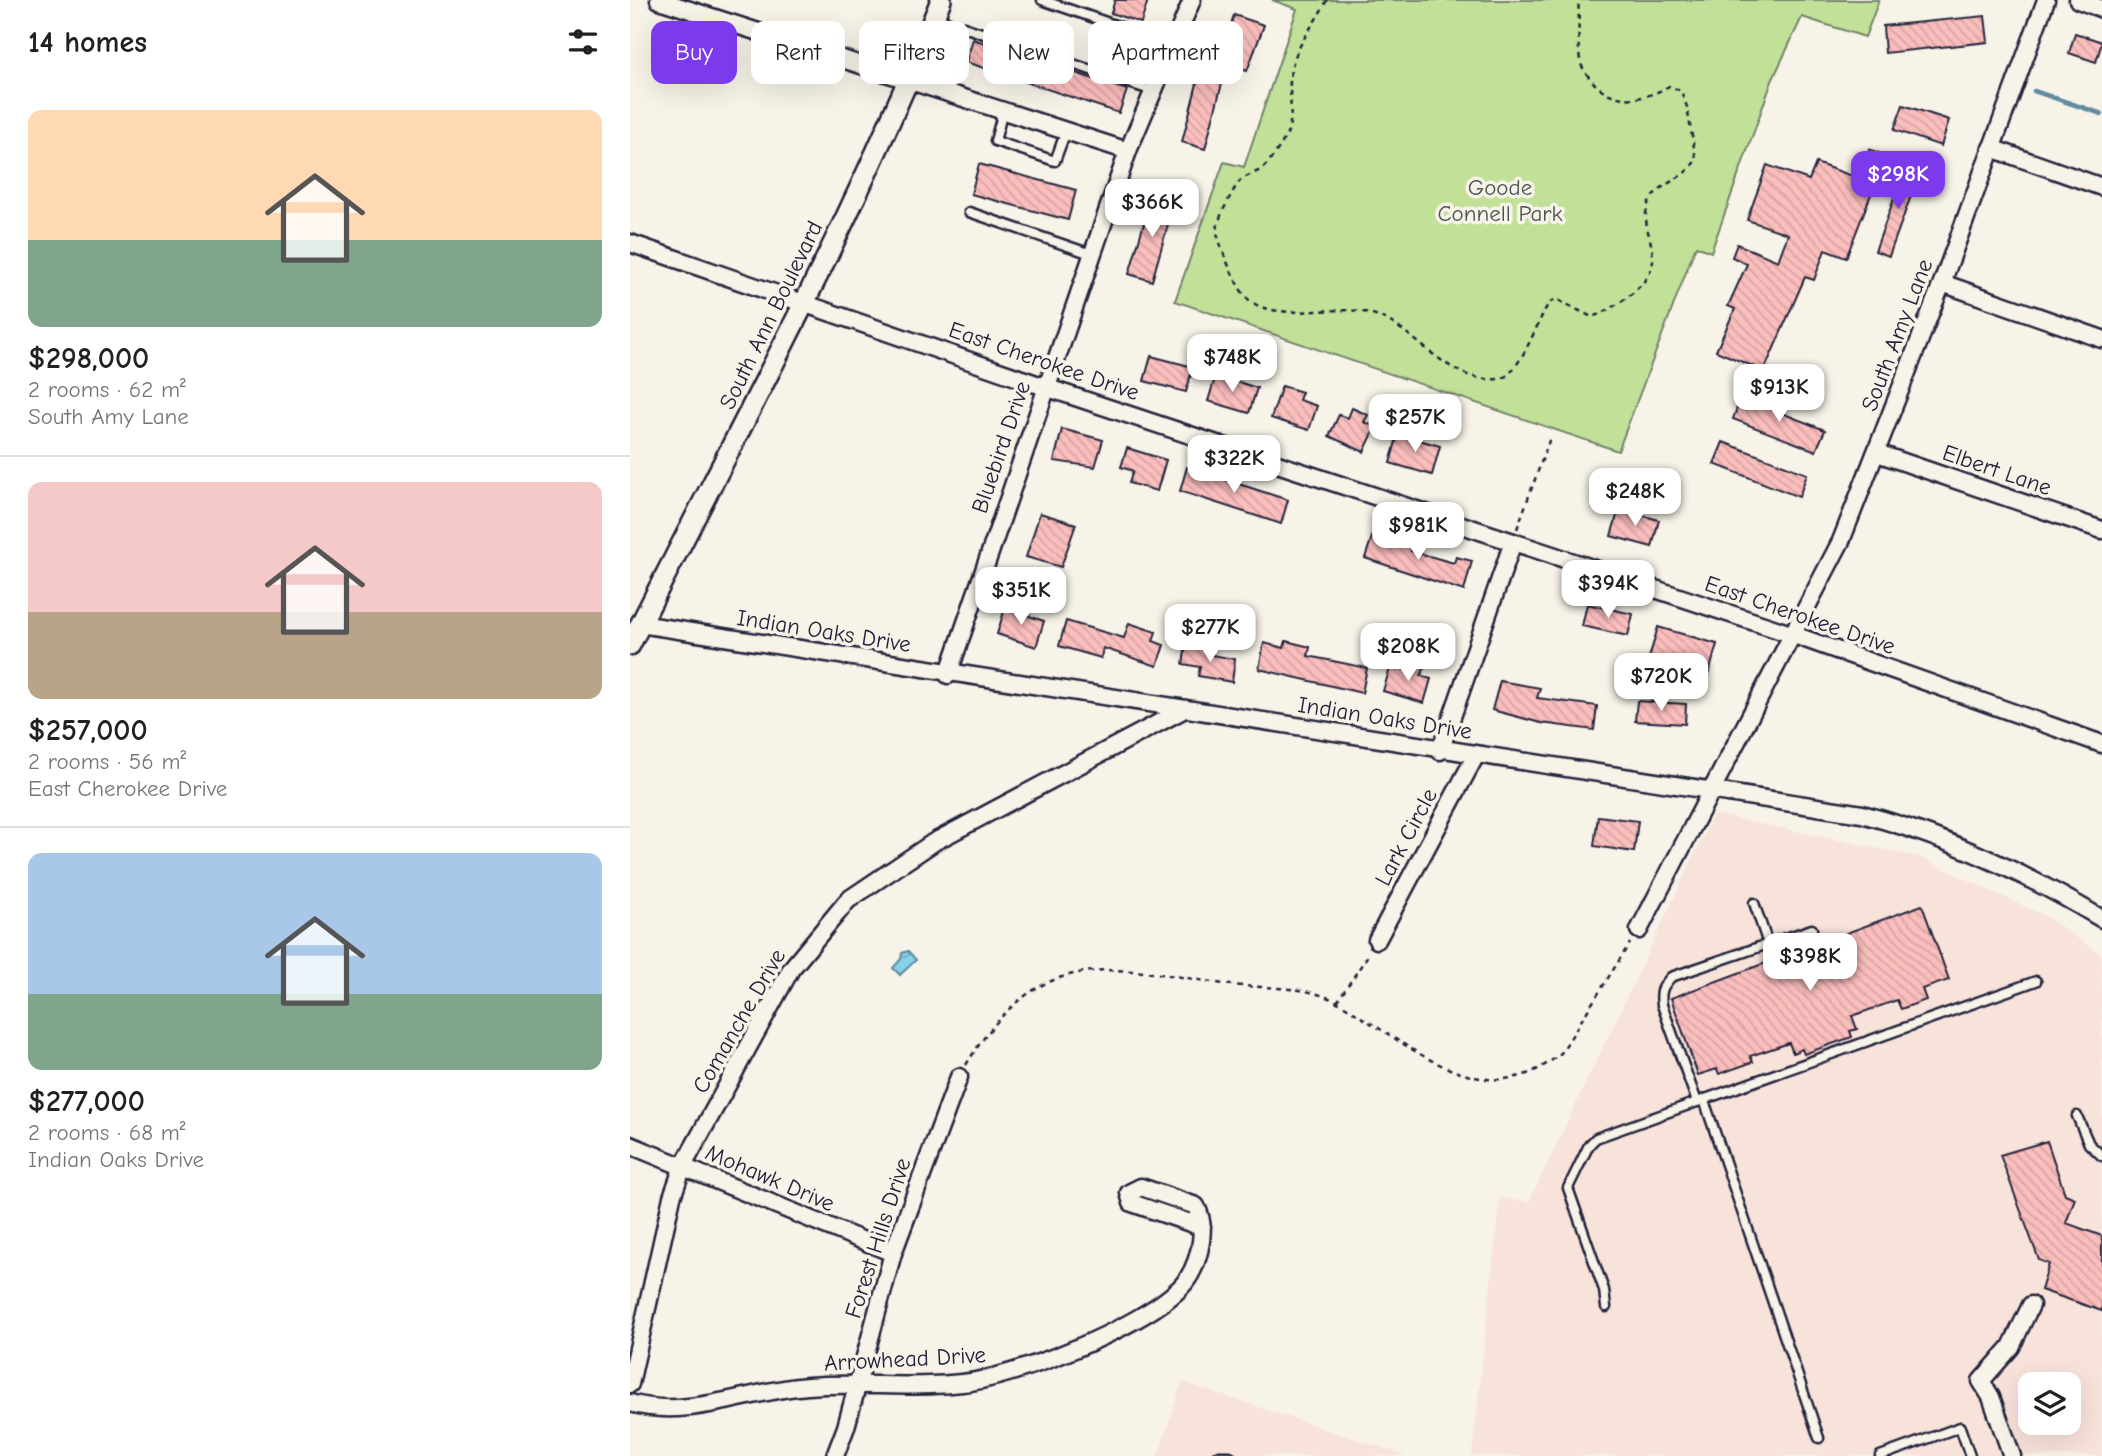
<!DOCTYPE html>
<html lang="en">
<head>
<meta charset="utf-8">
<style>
	:root { --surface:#fff; --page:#f2f2f2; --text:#202124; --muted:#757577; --line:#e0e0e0; --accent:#7c3aed }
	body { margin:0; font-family:"Comic Neue",sans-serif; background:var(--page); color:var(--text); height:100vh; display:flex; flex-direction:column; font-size:26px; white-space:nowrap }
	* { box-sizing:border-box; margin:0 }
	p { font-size:23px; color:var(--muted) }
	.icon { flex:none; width:38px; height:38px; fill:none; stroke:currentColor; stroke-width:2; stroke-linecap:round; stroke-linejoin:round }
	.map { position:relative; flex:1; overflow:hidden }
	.drawer { display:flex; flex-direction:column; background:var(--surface); width:630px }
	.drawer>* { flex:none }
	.banner { position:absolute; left:21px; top:21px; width:665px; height:63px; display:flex; gap:14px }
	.tools { position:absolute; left:1388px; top:1372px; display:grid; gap:14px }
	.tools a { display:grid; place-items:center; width:63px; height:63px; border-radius:14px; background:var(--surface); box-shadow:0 7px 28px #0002; font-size:35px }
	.price { position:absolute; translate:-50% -60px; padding:0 16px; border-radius:14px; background:#fff; color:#222; font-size:23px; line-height:46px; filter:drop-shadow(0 2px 4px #0008) }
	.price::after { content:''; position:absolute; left:50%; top:42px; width:21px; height:16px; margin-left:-10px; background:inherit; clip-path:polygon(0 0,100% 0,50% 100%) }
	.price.active { background:var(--accent); color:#fff }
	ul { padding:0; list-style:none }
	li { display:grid; align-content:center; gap:14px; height:371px; padding:0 28px }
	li+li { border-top:2px solid var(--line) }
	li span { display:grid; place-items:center; height:217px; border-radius:14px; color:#555 }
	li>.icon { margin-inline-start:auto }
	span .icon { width:126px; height:126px; fill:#fffc; stroke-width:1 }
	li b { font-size:30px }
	h2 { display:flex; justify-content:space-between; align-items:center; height:84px; padding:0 28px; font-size:30px }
	.pill { padding:0 24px; border-radius:14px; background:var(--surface); box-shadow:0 7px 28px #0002; font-size:24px; line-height:63px }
	.pill.active { background:var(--accent); color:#fff }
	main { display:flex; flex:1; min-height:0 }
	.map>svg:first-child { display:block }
</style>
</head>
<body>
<main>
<section class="drawer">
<h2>14 homes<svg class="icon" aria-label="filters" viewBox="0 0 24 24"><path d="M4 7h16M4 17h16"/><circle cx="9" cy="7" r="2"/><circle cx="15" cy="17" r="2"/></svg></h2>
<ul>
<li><span style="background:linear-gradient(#ffd9b3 60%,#7fa58c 0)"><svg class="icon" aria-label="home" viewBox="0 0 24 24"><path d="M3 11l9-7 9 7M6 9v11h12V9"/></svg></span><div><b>$298,000</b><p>2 rooms · 62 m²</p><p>South Amy Lane</p></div></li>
<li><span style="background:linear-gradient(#f6c9c9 60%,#b9a48a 0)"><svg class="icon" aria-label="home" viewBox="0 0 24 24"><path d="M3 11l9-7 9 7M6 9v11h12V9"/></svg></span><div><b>$257,000</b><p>2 rooms · 56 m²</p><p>East Cherokee Drive</p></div></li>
<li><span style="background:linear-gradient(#a9c7e8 65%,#7fa58c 0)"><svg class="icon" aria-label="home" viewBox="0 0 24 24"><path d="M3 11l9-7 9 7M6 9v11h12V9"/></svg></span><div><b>$277,000</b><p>2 rooms · 68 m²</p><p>Indian Oaks Drive</p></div></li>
</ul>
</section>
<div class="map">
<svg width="1472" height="1456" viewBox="0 0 1472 1456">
	<defs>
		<pattern id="water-waves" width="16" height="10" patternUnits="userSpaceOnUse" patternTransform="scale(1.75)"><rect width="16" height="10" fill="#86d1e7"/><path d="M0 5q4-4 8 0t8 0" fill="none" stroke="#73b3c7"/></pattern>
		<pattern id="building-back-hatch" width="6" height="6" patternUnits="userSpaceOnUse" patternTransform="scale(1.75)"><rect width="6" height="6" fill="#fabebc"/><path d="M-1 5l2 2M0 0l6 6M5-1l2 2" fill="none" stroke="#d6a3a2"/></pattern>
	</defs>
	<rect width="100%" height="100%" fill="#f7f3e8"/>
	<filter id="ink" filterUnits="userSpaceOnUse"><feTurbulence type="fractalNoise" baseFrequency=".0143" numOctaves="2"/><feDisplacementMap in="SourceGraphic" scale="14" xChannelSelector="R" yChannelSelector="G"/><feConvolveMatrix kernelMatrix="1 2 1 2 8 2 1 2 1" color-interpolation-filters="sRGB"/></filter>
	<g filter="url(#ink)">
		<!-- built -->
		<g fill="#f8e3db" fill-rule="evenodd">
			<path d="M1084,814L1289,857L1417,917L1472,955V1456H842L870,1198L899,1202ZM1400,1384H1438V1423H1400Z"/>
			<path d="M552,1382L777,1456H528Z"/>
		</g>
		<!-- park -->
		<path fill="#c1e098" stroke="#72816a" stroke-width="2" d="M642,0H1249L1235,37L1172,17L1142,81L1081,252L1066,246L988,451L545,301L594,162L614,167L667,9Z"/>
		<!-- water -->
		<path fill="url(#water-waves)" stroke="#5e8ba2" stroke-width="2" d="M278,951L286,960L270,975L263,968L271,959L272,953Z"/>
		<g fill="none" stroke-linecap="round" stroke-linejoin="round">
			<!-- stream -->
			<path stroke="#5e8ba2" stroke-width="4.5" d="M1404,91L1472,114"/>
		</g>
		<!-- building -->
		<g fill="url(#building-back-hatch)" stroke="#22223b" stroke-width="2">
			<path d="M485,0H518L511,23L481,13Z"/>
			<path d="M604,15L634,25L617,71L597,64L575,149L552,142L571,68L585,71Z"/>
			<path d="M1355,16L1358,42L1255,53L1253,26Z"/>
			<path d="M1445,33L1472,42L1466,62L1439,53Z"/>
			<path d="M343,39L497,90L489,113L336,62Z"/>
			<path d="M1273,105L1319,120L1311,146L1264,130Z"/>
			<path d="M1239,149L1256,156L1216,258L1195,250L1184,280L1175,277L1134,371L1086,351L1105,309L1098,306L1117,264L1102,257L1107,244L1148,261L1158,234L1117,220L1137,165L1179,180L1186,163L1228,178Z"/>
			<path d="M349,164L446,190L438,220L341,194Z"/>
			<path d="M1276,166L1290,171L1259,256L1245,251Z"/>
			<path d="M522,196L544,203L522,281L499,274Z"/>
			<path d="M521,356L563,367L556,392L514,381Z"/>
			<path d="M586,375L627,388L619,413L578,401Z"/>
			<path d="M652,386L672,392L669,400L687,406L679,430L641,418Z"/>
			<path d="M1111,397L1195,430L1186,451L1103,419Z"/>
			<path d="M722,408L738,415L734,422L746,427L734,452L699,436L709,415L718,418Z"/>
			<path d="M432,429L473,440L465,467L424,461Z"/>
			<path d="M768,434L810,446L802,475L760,463Z"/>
			<path d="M1093,442L1177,474L1169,497L1084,464Z"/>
			<path d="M497,448L536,460L527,491L499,483L503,471L491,467Z"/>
			<path d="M557,467L658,500L651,524L550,491Z"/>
			<path d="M989,509L1029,520L1022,547L981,536Z"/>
			<path d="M410,513L446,524L431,567L396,557Z"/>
			<path d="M743,534L783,543L781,551L824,563L826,557L842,561L834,591L735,558Z"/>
			<path d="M957,604L1003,614L998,636L952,626Z"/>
			<path d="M375,608L414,621L406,647L367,634Z"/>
			<path d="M436,621L494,638L499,623L526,632L523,641L534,645L527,666L473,648L471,658L429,646Z"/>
			<path d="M1028,627L1087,644L1078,677L1019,658Z"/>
			<path d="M656,641L680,647L678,656L737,668L732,693L629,669L634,643L654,648Z"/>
			<path d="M556,645L576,648V654L605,659L602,682L568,676L570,667L553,664Z"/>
			<path d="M782,662L795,666L791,676L801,679L794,703L753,691L761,665L779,671Z"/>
			<path d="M870,681L910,688L907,698L967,706L964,730L911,723L862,710Z"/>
			<path d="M1007,701L1056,704L1055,724L1005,721Z"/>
			<path d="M968,816L1008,821L1004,852L964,846Z"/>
			<path d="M1292,905L1319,980L1292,989L1296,1000L1271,1009L1267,1000L1222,1016L1227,1029L1220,1031L1222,1037L1174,1054L1172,1049L1163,1053L1159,1043L1120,1056L1123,1062L1089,1074L1087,1069L1068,1075L1041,998Z"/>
			<path d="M1417,1141L1435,1194L1445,1198L1436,1223L1472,1236V1311L1411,1290L1419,1264L1409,1260L1370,1155Z"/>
		</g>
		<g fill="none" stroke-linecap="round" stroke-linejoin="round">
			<defs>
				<g id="service">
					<path d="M412,0L543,45"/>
					<path d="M304,17L523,91"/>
					<path d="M373,111L365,141L425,161L436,131"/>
					<path d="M339,212L461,254"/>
					<path d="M1124,903L1138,944"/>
					<path d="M1074,1100L1189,1438"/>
					<path d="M1067,1102L1032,1005C1030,992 1032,987 1041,977L1182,929"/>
					<path d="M1447,1116L1459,1144L1472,1156"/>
					<path d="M976,1307L974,1290L938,1188L959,1145L966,1138L1406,981"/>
					<path d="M586,1456H600"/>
					<path d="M1250,1456L1330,1427L1340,1456"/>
				</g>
				<g id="minor">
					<path d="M29,0L498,151"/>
					<path d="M1448,0L1472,9"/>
					<path d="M1361,148L1472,187"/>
					<path d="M0,243L415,387L1161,634L1472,744"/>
					<path d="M1312,283L1472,339"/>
					<path d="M1247,453L1472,530"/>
					<path d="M10,624L1232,814C1318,837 1396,873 1472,919"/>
					<path d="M318,675L498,151L562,0"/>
					<path d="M810,751L883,542"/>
					<path d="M1009,930L1211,541L1312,283L1416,0"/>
					<path d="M747,940L846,755"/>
					<path d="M0,1145L263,1253"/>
					<path d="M0,1384L42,1197L53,1166L161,969L218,900L304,842L553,710"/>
					<path d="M0,1403C59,1420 118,1390 178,1386C229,1382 280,1389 332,1383C385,1378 511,1327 549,1289C568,1271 579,1230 566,1206L511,1187L499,1193L502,1203L572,1227"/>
					<path d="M205,1456L216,1427L263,1253L329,1077"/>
					<path d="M1382,1456L1361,1397L1351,1381L1381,1347L1401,1305"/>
				</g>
				<path id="tertiary" d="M0,645C107,432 223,223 311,0"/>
			</defs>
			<!-- service casing -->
			<use href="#service" stroke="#22223b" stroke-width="13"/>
			<!-- minor casing -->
			<use href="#minor" stroke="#22223b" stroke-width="21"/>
			<!-- tertiary casing -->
			<use href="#tertiary" stroke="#22223b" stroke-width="24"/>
			<!-- path -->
			<g stroke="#22223b" stroke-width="2.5" stroke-dasharray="5 5" stroke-linecap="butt">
				<path d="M697,0C685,24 667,43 661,70C657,91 666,119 655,138C650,147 641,160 633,168C627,173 616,175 610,181C603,189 585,223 587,233C590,247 608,292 619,300C650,325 710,300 748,316C788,332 819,384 868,379C889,378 907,321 919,303L926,299L962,317C983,309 1021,286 1023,261C1024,241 1010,222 1019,202C1029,182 1056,180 1066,159L1057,107L1051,91L1039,86C1013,101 986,105 964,83C959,77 951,68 950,60C947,41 950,20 948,0"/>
				<path d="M887,529L920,438"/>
				<path d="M707,1002L740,952"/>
				<path d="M336,1065C407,947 476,965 594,984C627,989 663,985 694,996C709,1001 723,1012 736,1020C798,1059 863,1112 931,1053L1000,943"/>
			</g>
			<!-- service -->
			<use href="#service" stroke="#f7f3e8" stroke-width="8"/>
			<!-- minor -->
			<use href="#minor" stroke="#f7f3e8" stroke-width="16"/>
			<!-- tertiary -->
			<use href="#tertiary" stroke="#f7f3e8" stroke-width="19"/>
		</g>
	</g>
	<g text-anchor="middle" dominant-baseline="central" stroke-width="7" stroke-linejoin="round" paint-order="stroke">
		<!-- park labels -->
		<g font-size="23" fill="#4a5252" stroke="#f7f3e8">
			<text x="870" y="187">Goode<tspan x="870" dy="26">Connell Park</tspan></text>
		</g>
		<!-- street labels -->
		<g font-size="23" fill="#22223b" stroke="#f7f3e8">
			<text transform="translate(141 315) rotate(-64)">South Ann Boulevard</text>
			<text transform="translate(1267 335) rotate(-69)">South Amy Lane</text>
			<text transform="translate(414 361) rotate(19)">East Cherokee Drive</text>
			<text transform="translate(371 447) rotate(-71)">Bluebird Drive</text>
			<text transform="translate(1367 470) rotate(19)">Elbert Lane</text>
			<text transform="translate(1170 615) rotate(19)">East Cherokee Drive</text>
			<text transform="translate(194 631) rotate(9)">Indian Oaks Drive</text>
			<text transform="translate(755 718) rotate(9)">Indian Oaks Drive</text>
			<text transform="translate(776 837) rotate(-62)">Lark Circle</text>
			<text transform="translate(109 1021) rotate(-60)">Comanche Drive</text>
			<text transform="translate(140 1178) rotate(23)">Mohawk Drive</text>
			<text transform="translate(248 1238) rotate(-72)">Forest Hills Drive</text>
			<text transform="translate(275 1359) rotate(-3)">Arrowhead Drive</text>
		</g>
	</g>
</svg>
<div class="tools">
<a><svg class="icon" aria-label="layers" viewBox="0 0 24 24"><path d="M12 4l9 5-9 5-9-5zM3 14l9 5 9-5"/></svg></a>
</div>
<b class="price active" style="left:1268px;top:211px">$298K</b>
<b class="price" style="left:522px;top:239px">$366K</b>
<b class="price" style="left:602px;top:394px">$748K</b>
<b class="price" style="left:1149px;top:424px">$913K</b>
<b class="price" style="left:785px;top:454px">$257K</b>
<b class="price" style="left:604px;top:495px">$322K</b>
<b class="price" style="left:1005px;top:528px">$248K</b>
<b class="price" style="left:788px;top:562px">$981K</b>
<b class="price" style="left:978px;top:620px">$394K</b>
<b class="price" style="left:391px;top:627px">$351K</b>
<b class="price" style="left:580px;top:664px">$277K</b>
<b class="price" style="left:778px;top:683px">$208K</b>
<b class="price" style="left:1031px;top:713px">$720K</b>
<b class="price" style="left:1180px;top:993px">$398K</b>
<div class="banner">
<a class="pill active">Buy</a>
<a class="pill">Rent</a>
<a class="pill">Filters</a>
<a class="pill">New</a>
<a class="pill">Apartment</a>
</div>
</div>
</main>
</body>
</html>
